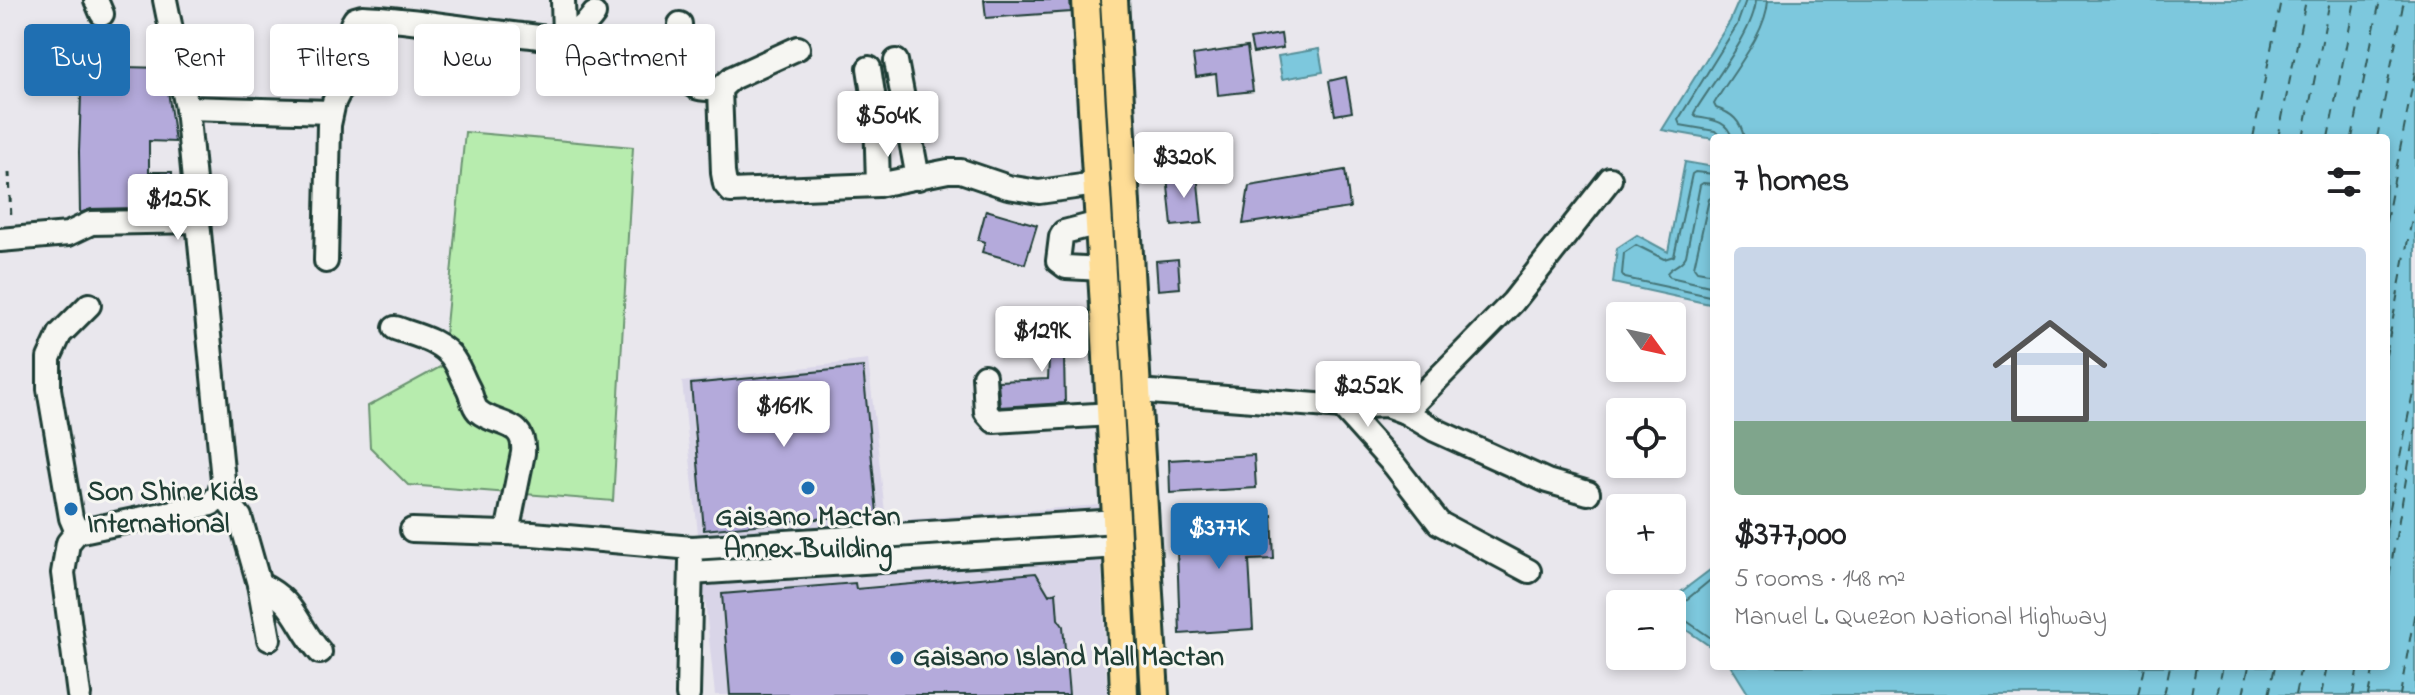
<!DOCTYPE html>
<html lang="en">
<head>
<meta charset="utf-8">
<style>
	:root { --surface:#fff; --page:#f2f2f2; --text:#202124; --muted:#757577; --accent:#1f6fb2 }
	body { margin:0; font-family:"Indie Flower",sans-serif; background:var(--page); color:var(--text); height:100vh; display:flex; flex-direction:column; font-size:30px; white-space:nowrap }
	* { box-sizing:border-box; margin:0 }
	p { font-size:26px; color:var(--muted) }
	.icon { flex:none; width:44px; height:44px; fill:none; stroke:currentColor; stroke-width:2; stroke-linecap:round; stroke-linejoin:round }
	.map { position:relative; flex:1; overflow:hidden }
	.drawer { position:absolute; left:1710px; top:134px; width:680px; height:536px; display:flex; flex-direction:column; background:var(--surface); border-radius:8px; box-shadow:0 4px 12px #0003 }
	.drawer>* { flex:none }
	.top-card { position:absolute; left:24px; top:24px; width:760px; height:72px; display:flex; gap:16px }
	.needle { width:52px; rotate:123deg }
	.buttons { position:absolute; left:1606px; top:302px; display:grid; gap:16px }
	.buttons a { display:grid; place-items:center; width:80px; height:80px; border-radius:8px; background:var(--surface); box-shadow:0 4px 12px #0003; font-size:40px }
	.price { position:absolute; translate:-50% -68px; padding:0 18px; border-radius:8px; background:#fff; color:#222; font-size:26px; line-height:52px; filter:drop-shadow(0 2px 4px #0008) }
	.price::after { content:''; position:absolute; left:50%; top:48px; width:24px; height:18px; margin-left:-12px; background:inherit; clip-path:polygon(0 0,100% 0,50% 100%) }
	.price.active { background:var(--accent); color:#fff }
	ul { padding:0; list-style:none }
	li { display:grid; align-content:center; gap:16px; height:424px; padding:0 24px }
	li span { display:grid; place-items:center; height:248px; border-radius:8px; color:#555 }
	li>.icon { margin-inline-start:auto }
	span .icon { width:144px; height:144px; fill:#fffc; stroke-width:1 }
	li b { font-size:34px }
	h2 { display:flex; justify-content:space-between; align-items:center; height:96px; padding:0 24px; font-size:34px }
	.chip { padding:0 28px; border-radius:8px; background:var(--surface); box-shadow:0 4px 12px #0003; font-size:28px; line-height:72px }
	.chip.active { background:var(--accent); color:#fff }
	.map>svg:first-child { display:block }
</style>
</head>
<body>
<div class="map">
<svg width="2415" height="695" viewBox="0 0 2415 695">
	<rect width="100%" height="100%" fill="#e9e7ed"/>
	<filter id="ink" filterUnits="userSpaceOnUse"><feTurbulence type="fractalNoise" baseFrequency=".0125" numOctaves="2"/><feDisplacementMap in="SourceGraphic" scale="16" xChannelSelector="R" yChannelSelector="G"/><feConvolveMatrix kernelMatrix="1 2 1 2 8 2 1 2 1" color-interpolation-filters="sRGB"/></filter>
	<g filter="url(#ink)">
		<!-- built -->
		<path fill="#d9d5e8" d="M868,360L886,521L1099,505L1107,695H715L682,382Z"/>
		<!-- green -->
		<path fill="#b7ecae" stroke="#6b9471" stroke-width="2" d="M465,132L633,147L613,501L408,485L370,447L368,406L442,366Z"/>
		<!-- water -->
		<g fill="#7dc8dd" stroke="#579099" stroke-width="2">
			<path d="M1739,0H2415V695H1749L1731,666H2386V138L1714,139L1662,130L1730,21Z"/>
			<path d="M1319,49L1323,72L1282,79L1278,56Z"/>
			<path d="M1685,162L1714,167V305L1613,283L1617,248L1637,235L1668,252Z"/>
			<path d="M1714,567V649L1672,620V604H1665Z"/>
		</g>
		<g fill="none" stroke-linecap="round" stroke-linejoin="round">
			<!-- shore -->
			<g stroke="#457578" stroke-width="2">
				<path d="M1722,138L1715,131L1680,125L1678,120L1737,25L1746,0"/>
				<path d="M1732,138C1727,120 1712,120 1696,117L1694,113C1711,84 1754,32 1756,0"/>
				<path d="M1744,138C1741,121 1732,113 1716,108L1714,104C1731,74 1766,35 1768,0"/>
				<path d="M1714,174L1695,172L1692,174L1674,256L1664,259L1636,245L1624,253L1622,274L1625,278L1714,297"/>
				<path d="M1714,184L1703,183L1700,185L1686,256C1681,266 1671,266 1667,273L1670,277L1714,287"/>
				<path d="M1714,196L1709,199L1694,267L1697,271L1714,274"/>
				<path d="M1714,577L1674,610L1675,613L1714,640"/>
			</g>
			<!-- ferry -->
			<g stroke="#325956" stroke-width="2" stroke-dasharray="10 8" stroke-linecap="butt">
				<path d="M2253,138L2281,0"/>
				<path d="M2278,138L2306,0"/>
				<path d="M2303,138L2330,0"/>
				<path d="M2328,138L2355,0"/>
				<path d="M2352,138L2380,0"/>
				<path d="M2377,138L2404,0"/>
				<path d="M2386,222L2415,72"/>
				<path d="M2386,355L2415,203"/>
				<path d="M2386,528L2415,382"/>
				<path d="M2386,594L2415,428"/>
				<path d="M2138,695L2144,666"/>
				<path d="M2164,695L2170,666"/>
				<path d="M2191,695L2196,666"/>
				<path d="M2217,695L2223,666"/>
				<path d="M2243,695L2249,666"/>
				<path d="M2269,695L2275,666"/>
				<path d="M2295,695L2301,666"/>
				<path d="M2321,695L2327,666"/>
				<path d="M2353,695L2358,666"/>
				<path d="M2368,695L2374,666"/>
				<path d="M2400,695L2415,611"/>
			</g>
		</g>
		<!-- building -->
		<g fill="#b4aadb" stroke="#1f3d34" stroke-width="2">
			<path d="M984,0H1070L1071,12L986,18Z"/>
			<path d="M1281,34L1283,48L1253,53L1250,39Z"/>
			<path d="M1247,47L1253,91L1218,95L1216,74L1196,77L1193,55Z"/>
			<path d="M82,66L165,68L175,142L149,141V172H172V179H180L182,207L91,209L80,213L79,152Z"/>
			<path d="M1346,77L1352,112L1335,115L1329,81Z"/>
			<path d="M1345,170L1350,208L1243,224L1249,186Z"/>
			<path d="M1197,173L1202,223L1172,226L1167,176Z"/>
			<path d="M986,210L1037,225L1025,264L982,252L985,242L978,240Z"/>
			<path d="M1178,259L1180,288L1158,290L1156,261Z"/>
			<path d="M1051,319L1072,320L1069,356H1064L1065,403L1000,407L998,381L1048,379Z"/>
			<path d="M863,367L877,513L704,530L691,384Z"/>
			<path d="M1254,455L1256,488L1170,493L1169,460Z"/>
			<path d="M1272,515L1274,559L1249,560L1253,629L1180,634L1176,520Z"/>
			<path d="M1036,573L1049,595L1056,592L1058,619L1063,626L1069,695H730L722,594L855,583L856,589Z"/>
		</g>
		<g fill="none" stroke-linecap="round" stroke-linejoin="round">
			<defs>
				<g id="minor">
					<path d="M96,0L102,14"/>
					<path d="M563,0L564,36"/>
					<path d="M680,24C681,42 674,76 694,86C701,90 712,89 720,89L732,78L798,48"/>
					<path d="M896,61L918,178"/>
					<path d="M869,68L876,113L878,185"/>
					<path d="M720,89L723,173L725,184L731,191L878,185L948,171H961L1008,187L1039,192L1096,184"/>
					<path d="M187,108L331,112"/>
					<path d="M1099,223L1064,232L1061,237L1058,261L1066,267L1102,269"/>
					<path d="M0,240L68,234L91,223L199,221"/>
					<path d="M326,261L329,125L334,102L343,84L352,24L355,19L362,17C416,19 469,30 522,35C536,36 552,41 565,36C577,32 587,24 594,14"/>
					<path d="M395,328C415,335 443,341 454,360C460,369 463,379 468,388C472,395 472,405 478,411C496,427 526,419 523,453L507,533"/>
					<path d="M984,376L986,412L994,421L1112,414"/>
					<path d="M1138,391L1342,407L1386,405L1405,412L1435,430L1547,481L1588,493"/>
					<path d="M1342,407L1395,466L1439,523L1529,571"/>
					<path d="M1405,412L1513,302L1610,179"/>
					<path d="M220,492L240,517L259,584L269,639"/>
					<path d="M412,530L533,534L692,548L1117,521"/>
					<path d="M77,532L71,518L49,389V358L60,334L89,305"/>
					<path d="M691,573L1119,546"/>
					<path d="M259,584C297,602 295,623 320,652"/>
					<path d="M79,695L63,573L68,543L77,532L211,504L220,492L223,480L187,108L165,0"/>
					<path d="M688,695L691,561"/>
				</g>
				<g id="major">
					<path d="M1086,0C1098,232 1116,463 1124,695"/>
					<path d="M1114,0L1155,695"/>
				</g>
			</defs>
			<!-- minor casing -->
			<use href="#minor" stroke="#1f3d34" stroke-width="28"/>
			<!-- major casing -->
			<use href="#major" stroke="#1f3d34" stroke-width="32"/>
			<!-- path -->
			<path stroke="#1f3d34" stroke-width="3" stroke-dasharray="6 6" stroke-linecap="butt" d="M9,172L11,220"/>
			<!-- minor -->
			<use href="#minor" stroke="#f6f6f2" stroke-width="22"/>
			<!-- major -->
			<use href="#major" stroke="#fedd96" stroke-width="26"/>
		</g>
	</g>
	<!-- markers -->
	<g fill="#1f6fb2" stroke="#f6f6f2" stroke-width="3">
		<circle cx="808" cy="488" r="8"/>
		<circle cx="71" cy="509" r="8"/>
		<circle cx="897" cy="658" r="8"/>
	</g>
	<g text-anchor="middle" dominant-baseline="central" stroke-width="6" stroke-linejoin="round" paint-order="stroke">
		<!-- poi labels -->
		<g font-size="28" font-weight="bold" fill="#1f3d34" stroke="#f6f6f2" text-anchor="start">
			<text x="87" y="493">Son Shine Kids<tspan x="87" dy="32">International</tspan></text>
			<text x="808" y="518" text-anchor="middle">Gaisano Mactan<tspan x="808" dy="32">Annex Building</tspan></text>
			<text x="913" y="658">Gaisano Island Mall Mactan</text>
		</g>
	</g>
</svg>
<div class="buttons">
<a><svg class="needle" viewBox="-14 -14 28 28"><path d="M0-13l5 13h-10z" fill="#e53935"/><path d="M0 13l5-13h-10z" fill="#757577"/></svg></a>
<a><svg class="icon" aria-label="locate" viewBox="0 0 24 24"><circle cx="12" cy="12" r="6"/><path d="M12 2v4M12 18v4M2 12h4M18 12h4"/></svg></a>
<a>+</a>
<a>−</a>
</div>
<b class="price" style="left:888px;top:159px">$504K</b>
<b class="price" style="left:1184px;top:200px">$320K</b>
<b class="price" style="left:178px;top:242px">$125K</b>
<b class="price" style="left:1042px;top:374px">$129K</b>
<b class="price" style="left:1368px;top:429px">$252K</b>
<b class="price" style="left:784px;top:449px">$161K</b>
<b class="price active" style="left:1219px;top:571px">$377K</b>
<div class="top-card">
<a class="chip active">Buy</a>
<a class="chip">Rent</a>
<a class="chip">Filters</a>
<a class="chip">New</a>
<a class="chip">Apartment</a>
</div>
<section class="drawer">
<h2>7 homes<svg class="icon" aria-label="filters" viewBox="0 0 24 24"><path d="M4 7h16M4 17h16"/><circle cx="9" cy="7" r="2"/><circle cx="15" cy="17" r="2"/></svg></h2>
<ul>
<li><span style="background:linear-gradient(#c9d6e8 70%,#7fa58c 0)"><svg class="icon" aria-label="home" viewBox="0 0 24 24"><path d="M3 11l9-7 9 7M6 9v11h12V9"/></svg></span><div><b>$377,000</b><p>5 rooms · 148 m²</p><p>Manuel L. Quezon National Highway</p></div></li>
</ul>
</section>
</div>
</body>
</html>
